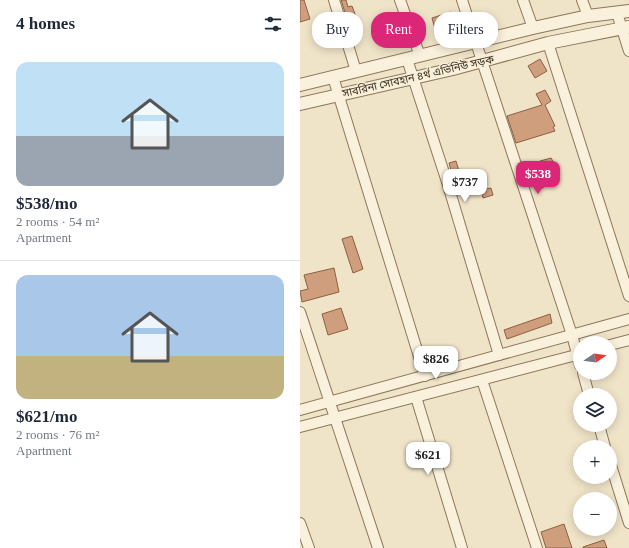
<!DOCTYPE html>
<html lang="en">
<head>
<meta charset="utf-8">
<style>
	:root { --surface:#fff; --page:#f6f6f7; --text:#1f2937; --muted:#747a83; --line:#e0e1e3; --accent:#db2777 }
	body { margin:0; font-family:"Times New Roman","Noto Sans Bengali",serif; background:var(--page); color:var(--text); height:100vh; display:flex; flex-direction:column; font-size:15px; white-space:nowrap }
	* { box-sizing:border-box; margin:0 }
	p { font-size:13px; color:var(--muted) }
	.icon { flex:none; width:22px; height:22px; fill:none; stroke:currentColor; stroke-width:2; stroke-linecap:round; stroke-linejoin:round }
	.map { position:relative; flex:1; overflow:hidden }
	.panel { display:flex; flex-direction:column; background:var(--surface); width:300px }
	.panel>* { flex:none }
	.hud { position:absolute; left:12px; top:12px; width:257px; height:36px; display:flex; gap:8px }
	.needle { width:26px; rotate:77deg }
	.controls { position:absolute; left:273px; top:336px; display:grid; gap:8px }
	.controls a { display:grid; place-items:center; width:44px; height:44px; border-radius:50%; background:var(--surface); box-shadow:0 2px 10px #0003; font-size:20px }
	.price { position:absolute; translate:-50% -34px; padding:0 9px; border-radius:8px; background:#fff; color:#222; font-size:13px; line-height:26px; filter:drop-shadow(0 1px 2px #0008) }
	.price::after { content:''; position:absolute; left:50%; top:24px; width:12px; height:9px; margin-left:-6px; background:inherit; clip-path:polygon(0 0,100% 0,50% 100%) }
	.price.on { background:var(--accent); color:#fff }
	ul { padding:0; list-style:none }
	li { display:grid; align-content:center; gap:8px; height:212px; padding:0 16px }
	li+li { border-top:1px solid var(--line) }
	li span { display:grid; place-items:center; height:124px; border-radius:12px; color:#555 }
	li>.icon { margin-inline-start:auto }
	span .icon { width:72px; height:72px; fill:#fffc; stroke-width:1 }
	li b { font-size:17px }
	h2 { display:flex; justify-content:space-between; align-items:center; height:48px; padding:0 16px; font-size:17px }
	.tag { padding:0 14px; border-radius:16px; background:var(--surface); box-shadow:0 2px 10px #0003; font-size:14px; line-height:36px }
	.tag.on { background:var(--accent); color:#fff }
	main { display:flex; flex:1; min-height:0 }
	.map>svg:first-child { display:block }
</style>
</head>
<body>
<main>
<section class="panel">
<h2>4 homes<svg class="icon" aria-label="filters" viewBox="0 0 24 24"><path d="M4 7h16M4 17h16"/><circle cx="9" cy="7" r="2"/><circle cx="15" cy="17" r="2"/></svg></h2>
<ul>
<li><span style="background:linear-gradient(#bfe0f5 60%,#9aa5b1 0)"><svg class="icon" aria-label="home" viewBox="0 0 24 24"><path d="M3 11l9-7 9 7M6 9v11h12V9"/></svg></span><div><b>$538/mo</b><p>2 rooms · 54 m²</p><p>Apartment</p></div></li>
<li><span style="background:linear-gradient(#a9c7e8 65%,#c2b280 0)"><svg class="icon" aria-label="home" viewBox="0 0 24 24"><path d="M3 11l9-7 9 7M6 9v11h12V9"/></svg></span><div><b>$621/mo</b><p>2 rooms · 76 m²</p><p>Apartment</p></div></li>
</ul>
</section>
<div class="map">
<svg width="329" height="548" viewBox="0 0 329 548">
	<rect width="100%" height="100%" fill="#f0e4c8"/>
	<!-- building -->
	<g fill="#cf9f7d" stroke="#8d5f41">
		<path d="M0,0H4L10,19L0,22Z"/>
		<path d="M41,0H46L48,7L52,6L58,22L49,25Z"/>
		<path d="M151,12L155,26L136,32L132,18Z"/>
		<path d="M240,59L247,71L235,78L228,66Z"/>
		<path d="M245,90L251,101L245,105L255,126L253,127L255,131L216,143L207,116L242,105L236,94Z"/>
		<path d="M251,158L258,170L242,179L239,172L242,170L240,161Z"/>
		<path d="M156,161L159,171L152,174L149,163Z"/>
		<path d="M238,174L245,186L237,191L229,178Z"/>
		<path d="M191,188L193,195L183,198L181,190Z"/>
		<path d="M52,236L63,269L53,273L42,239Z"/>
		<path d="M34,268L39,292L2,302L0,291L8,289L4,275Z"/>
		<path d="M41,308L48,329L28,335L22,314Z"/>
		<path d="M250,314L252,323L207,339L204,330Z"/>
		<path d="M264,524L272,548H246L241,532Z"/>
		<path d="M304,540L307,548H283V547Z"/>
	</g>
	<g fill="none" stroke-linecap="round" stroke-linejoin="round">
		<defs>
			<g id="minor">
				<path d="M34,0L56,71"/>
				<path d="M100,0L120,56"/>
				<path d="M162,0L272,335L280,365"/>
				<path d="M223,0L233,28"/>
				<path d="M282,0L288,16"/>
				<path d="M317,13L329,51"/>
				<path d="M248,43L329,296"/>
				<path d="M107,59L148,185L199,355"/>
				<path d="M33,77L125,376"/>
				<path d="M0,312L78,548"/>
				<path d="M310,345L329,340"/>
				<path d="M283,373L289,395"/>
				<path d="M182,380L237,548"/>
				<path d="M116,397L162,548"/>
				<path d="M0,410L329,319"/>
				<path d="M299,425L305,447"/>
				<path d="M0,427L280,354"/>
				<path d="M310,462L329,523"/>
				<path d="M0,523L9,548"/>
			</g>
			<g id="tertiary">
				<path d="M0,85L233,28L288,16L329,11"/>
				<path d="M0,104L153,69L248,43L329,27"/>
			</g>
		</defs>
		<!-- minor casing -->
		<use href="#minor" stroke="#8d765c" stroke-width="12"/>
		<!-- tertiary casing -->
		<use href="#tertiary" stroke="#8d765c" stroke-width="14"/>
		<!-- minor -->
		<use href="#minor" stroke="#faf1dc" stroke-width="10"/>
		<!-- tertiary -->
		<use href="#tertiary" stroke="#faf1dc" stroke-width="12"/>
	</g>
	<g text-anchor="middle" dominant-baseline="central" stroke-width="3" stroke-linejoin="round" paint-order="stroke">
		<!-- street labels -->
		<g font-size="11" fill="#3d2e20" stroke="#f7eed8">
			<text transform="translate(118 76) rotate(-13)">সাবরিনা সোবহান ৪র্থ এভিনিউ সড়ক</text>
		</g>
	</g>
</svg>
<div class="controls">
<a><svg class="needle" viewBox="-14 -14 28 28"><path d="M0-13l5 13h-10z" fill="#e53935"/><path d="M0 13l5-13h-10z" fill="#747a83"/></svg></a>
<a><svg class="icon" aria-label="layers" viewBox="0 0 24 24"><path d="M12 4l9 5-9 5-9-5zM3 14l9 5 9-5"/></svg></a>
<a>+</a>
<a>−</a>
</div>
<b class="price on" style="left:238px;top:195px">$538</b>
<b class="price" style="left:165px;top:203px">$737</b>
<b class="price" style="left:136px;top:380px">$826</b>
<b class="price" style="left:128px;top:476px">$621</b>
<div class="hud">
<a class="tag">Buy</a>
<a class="tag on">Rent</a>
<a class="tag">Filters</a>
</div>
</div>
</main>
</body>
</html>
